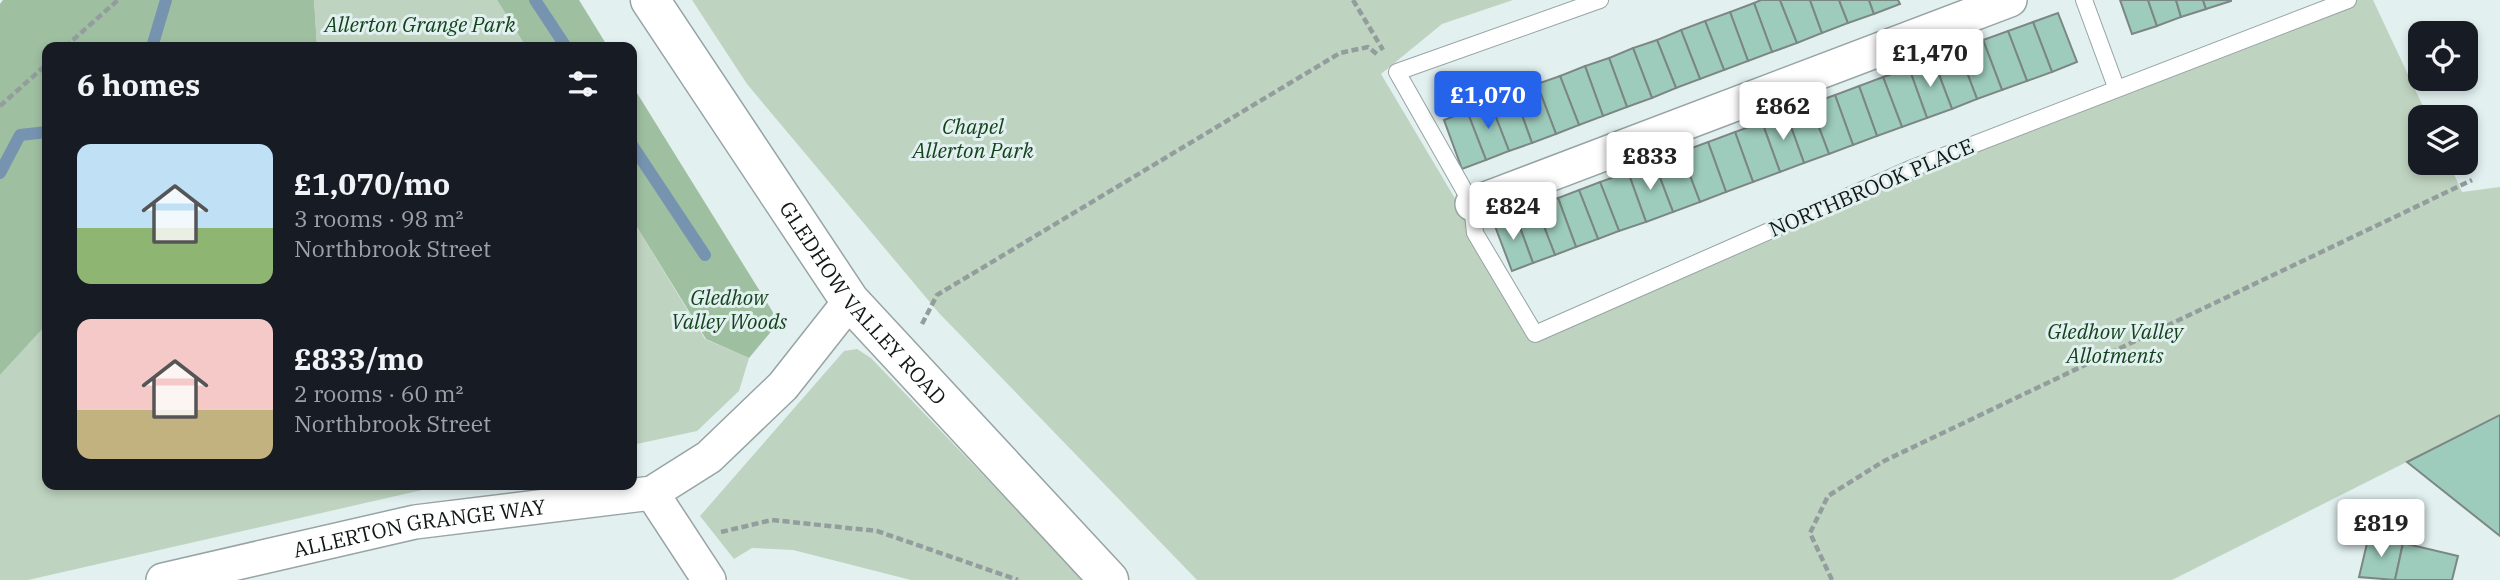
<!DOCTYPE html>
<html lang="en">
<head>
<meta charset="utf-8">
<style>
	:root { --surface:#171b24; --page:#242831; --text:#f1f3f6; --muted:#9ea1a6; --accent:#2563eb }
	body { margin:0; font-family:"IBM Plex Serif",serif; background:var(--page); color:var(--text); height:100vh; display:flex; flex-direction:column; font-size:26px; white-space:nowrap }
	* { box-sizing:border-box; margin:0 }
	p { font-size:23px; color:var(--muted) }
	.icon { flex:none; width:38px; height:38px; fill:none; stroke:currentColor; stroke-width:2; stroke-linecap:round; stroke-linejoin:round }
	.map { position:relative; flex:1; overflow:hidden }
	.side { position:absolute; left:42px; top:42px; width:595px; height:448px; display:flex; flex-direction:column; background:var(--surface); border-radius:14px; box-shadow:0 4px 10px #0003 }
	.side>* { flex:none }
	.controls { position:absolute; left:2408px; top:21px; display:grid; gap:14px }
	.controls a { display:grid; place-items:center; width:70px; height:70px; border-radius:14px; background:var(--surface); box-shadow:0 4px 10px #0003; font-size:35px }
	.price { position:absolute; translate:-50% -60px; padding:0 16px; border-radius:7px; background:#fff; color:#222; font-size:23px; line-height:46px; filter:drop-shadow(0 2px 4px #0008) }
	.price::after { content:''; position:absolute; left:50%; top:42px; width:21px; height:16px; margin-left:-10px; background:inherit; clip-path:polygon(0 0,100% 0,50% 100%) }
	.price.active { background:var(--accent); color:#fff }
	ul { padding:0; list-style:none }
	li { display:flex; align-items:center; gap:21px; height:175px; padding:0 35px }
	li span { display:grid; place-items:center; flex:none; width:196px; height:140px; border-radius:14px; color:#555 }
	li>.icon { margin-inline-start:auto }
	span .icon { width:84px; height:84px; fill:#fffc; stroke-width:1 }
	li b { font-size:30px }
	h2 { display:flex; justify-content:space-between; align-items:center; height:84px; padding:0 35px; font-size:30px }
	.map>svg:first-child { display:block }
</style>
</head>
<body>
<div class="map">
<svg width="2500" height="580" viewBox="0 0 2500 580">
	<rect width="100%" height="100%" fill="#e2f0f0"/>
	<!-- green -->
	<g fill="#bfd4c0">
		<path d="M314,0H497L526,47H317Z"/>
		<path d="M692,0H1513L1442,24L1381,74L1535,333L1710,255L2348,0H2373L2428,117H2420V163H2449L2462,192L2500,187V415L2172,580H1197L939,313L747,84Z"/>
		<path d="M632,219L705,339L749,358L739,391L697,431L632,445Z"/>
		<path d="M47,324V485H444L28,580H0V375Z"/>
		<path d="M857,349L871,358L1084,580H911L793,550L752,548L734,559L700,516L844,351Z"/>
	</g>
	<!-- forest -->
	<g fill="#9fbfa1">
		<path d="M3,0H314L317,47H47V324L0,375V4Z"/>
		<path d="M497,0H579L608,47H526Z"/>
		<path d="M632,85L779,322L749,358L706,339L632,219Z"/>
	</g>
	<g fill="none" stroke-linecap="round" stroke-linejoin="round">
		<!-- stream -->
		<g stroke="#7694b0" stroke-width="12">
			<path d="M535,0L566,47"/>
			<path d="M152,47L166,0"/>
			<path d="M632,145L705,255"/>
			<path d="M0,173L20,135L47,132"/>
		</g>
	</g>
	<!-- building -->
	<g fill="#9dccbc" stroke="#7c8783" stroke-width="2">
		<path d="M1761,0H1780L1797,43L1772,52L1754,3Z"/>
		<path d="M1780,0H1810L1822,33L1797,43Z"/>
		<path d="M1810,0H1839L1848,23L1822,33Z"/>
		<path d="M1839,0H1869L1874,14L1848,23Z"/>
		<path d="M1869,0H1898L1900,4L1874,14Z"/>
		<path d="M2120,0H2148L2157,26L2132,34Z"/>
		<path d="M2148,0H2176L2181,17L2157,26Z"/>
		<path d="M2176,0H2203L2206,9L2181,17Z"/>
		<path d="M2203,0H2231V1L2206,9Z"/>
		<path d="M1754,3L1772,52L1748,61L1730,12Z"/>
		<path d="M1730,12L1748,61L1724,70L1705,21Z"/>
		<path d="M2058,13L2077,62L2052,72L2033,22Z"/>
		<path d="M1705,21L1724,70L1700,79L1681,30Z"/>
		<path d="M2033,22L2052,72L2027,81L2008,31Z"/>
		<path d="M1681,30L1700,79L1676,88L1657,40Z"/>
		<path d="M2008,31L2027,81L2002,90L1983,40Z"/>
		<path d="M1657,40L1676,88L1652,98L1633,48Z"/>
		<path d="M1983,40L2002,90L1977,99L1958,49Z"/>
		<path d="M1633,48L1652,98L1627,107L1609,58Z"/>
		<path d="M1958,49L1977,99L1952,109L1933,59Z"/>
		<path d="M1609,58L1627,107L1603,116L1585,66Z"/>
		<path d="M1933,59L1952,109L1927,118L1909,68Z"/>
		<path d="M1585,66L1603,116L1579,125L1560,76Z"/>
		<path d="M1909,68L1927,118L1902,127L1883,77Z"/>
		<path d="M1560,76L1579,125L1556,134L1537,84Z"/>
		<path d="M1883,77L1902,127L1877,136L1859,86Z"/>
		<path d="M1537,84L1556,134L1532,143L1514,93Z"/>
		<path d="M1859,86L1877,136L1853,145L1835,95Z"/>
		<path d="M1514,93L1532,143L1509,151L1490,102Z"/>
		<path d="M1835,95L1853,145L1829,154L1810,104Z"/>
		<path d="M1490,102L1509,151L1486,160L1467,111Z"/>
		<path d="M1810,104L1829,154L1804,163L1786,113Z"/>
		<path d="M1467,111L1486,160L1462,169L1444,120Z"/>
		<path d="M1786,113L1804,163L1780,172L1762,122Z"/>
		<path d="M1762,122L1780,172L1753,182L1735,132Z"/>
		<path d="M1735,132L1753,182L1726,192L1708,142Z"/>
		<path d="M1708,142L1726,192L1700,202L1681,152Z"/>
		<path d="M1681,152L1700,202L1673,212L1654,162Z"/>
		<path d="M1654,162L1673,212L1646,222L1628,172Z"/>
		<path d="M1628,172L1646,222L1619,231L1600,182Z"/>
		<path d="M1600,182L1619,231L1598,239L1579,190Z"/>
		<path d="M1579,190L1598,239L1576,247L1558,198Z"/>
		<path d="M1558,198L1576,247L1555,255L1536,206Z"/>
		<path d="M1536,206L1555,255L1533,263L1515,214Z"/>
		<path d="M1515,214L1533,263L1512,271L1493,221Z"/>
		<path d="M2500,415V536L2407,462Z"/>
		<path d="M2369,535L2403,543L2395,580L2359,577Z"/>
		<path d="M2403,543L2458,556L2452,580H2395Z"/>
	</g>
	<g fill="none" stroke-linecap="round" stroke-linejoin="round">
		<defs>
			<g id="lane">
				<path d="M1600,0L1397,72L1472,204L1475,233L1535,334L1910,169L2348,0"/>
				<path d="M2084,0L2116,87"/>
			</g>
			<g id="street">
				<path d="M1472,204L2010,0"/>
				<path d="M652,493L709,580"/>
				<path id="s1" d="M163,580L415,522L652,493L709,457L783,386L850,301"/>
			</g>
			<g id="secondary">
				<path id="s2" d="M650,0L850,301L1109,580"/>
			</g>
		</defs>
		<!-- lane casing -->
		<use href="#lane" stroke="#97a3a4" stroke-width="18"/>
		<!-- street casing -->
		<use href="#street" stroke="#97a3a4" stroke-width="36"/>
		<!-- secondary casing -->
		<use href="#secondary" stroke="#97a3a4" stroke-width="41"/>
		<!-- path -->
		<g stroke="#939d9d" stroke-width="4.5" stroke-dasharray="7 3.5" stroke-linecap="butt">
			<path d="M1353,0L1383,50"/>
			<path d="M65,47L118,0"/>
			<path d="M0,106L47,64"/>
			<path d="M922,324L937,295L1340,53L1368,47L1378,55"/>
			<path d="M721,532L772,520L877,531L1018,580"/>
			<path d="M1832,580L1810,533L1828,496L1884,461L2472,180"/>
		</g>
		<!-- lane -->
		<use href="#lane" stroke="#fff" stroke-width="16"/>
		<!-- street -->
		<use href="#street" stroke="#fff" stroke-width="33"/>
		<!-- secondary -->
		<use href="#secondary" stroke="#fff" stroke-width="38"/>
	</g>
	<g text-anchor="middle" dominant-baseline="central" stroke-width="6" stroke-linejoin="round" paint-order="stroke">
		<!-- park labels -->
		<g font-size="21" font-style="italic" fill="#13431c" stroke="#e2f0f0">
			<text x="420" y="24">Allerton Grange Park</text>
			<text x="973" y="126">Chapel<tspan x="973" dy="24">Allerton Park</tspan></text>
			<text x="729" y="297">Gledhow<tspan x="729" dy="24">Valley Woods</tspan></text>
			<text x="2115" y="331">Gledhow Valley<tspan x="2115" dy="24">Allotments</tspan></text>
		</g>
		<!-- street labels -->
		<g font-size="21" fill="#111616" stroke="#e2f0f0">
			<text transform="translate(1871 187) rotate(-23)">NORTHBROOK PLACE</text>
			<text stroke="none"><textPath href="#s2" startOffset="371">GLEDHOW VALLEY ROAD</textPath></text>
			<text stroke="none"><textPath href="#s1" startOffset="262">ALLERTON GRANGE WAY</textPath></text>
		</g>
	</g>
</svg>
<div class="controls">
<a><svg class="icon" aria-label="locate" viewBox="0 0 24 24"><circle cx="12" cy="12" r="6"/><path d="M12 2v4M12 18v4M2 12h4M18 12h4"/></svg></a>
<a><svg class="icon" aria-label="layers" viewBox="0 0 24 24"><path d="M12 4l9 5-9 5-9-5zM3 14l9 5 9-5"/></svg></a>
</div>
<b class="price" style="left:1930px;top:89px">£1,470</b>
<b class="price active" style="left:1488px;top:131px">£1,070</b>
<b class="price" style="left:1783px;top:142px">£862</b>
<b class="price" style="left:1650px;top:192px">£833</b>
<b class="price" style="left:1513px;top:242px">£824</b>
<b class="price" style="left:2381px;top:559px">£819</b>
<section class="side">
<h2>6 homes<svg class="icon" aria-label="filters" viewBox="0 0 24 24"><path d="M4 7h16M4 17h16"/><circle cx="9" cy="7" r="2"/><circle cx="15" cy="17" r="2"/></svg></h2>
<ul>
<li><span style="background:linear-gradient(#bfe0f5 60%,#8fb573 0)"><svg class="icon" aria-label="home" viewBox="0 0 24 24"><path d="M3 11l9-7 9 7M6 9v11h12V9"/></svg></span><div><b>£1,070/mo</b><p>3 rooms · 98 m²</p><p>Northbrook Street</p></div></li>
<li><span style="background:linear-gradient(#f6c9c9 65%,#c2b280 0)"><svg class="icon" aria-label="home" viewBox="0 0 24 24"><path d="M3 11l9-7 9 7M6 9v11h12V9"/></svg></span><div><b>£833/mo</b><p>2 rooms · 60 m²</p><p>Northbrook Street</p></div></li>
</ul>
</section>
</div>
</body>
</html>
